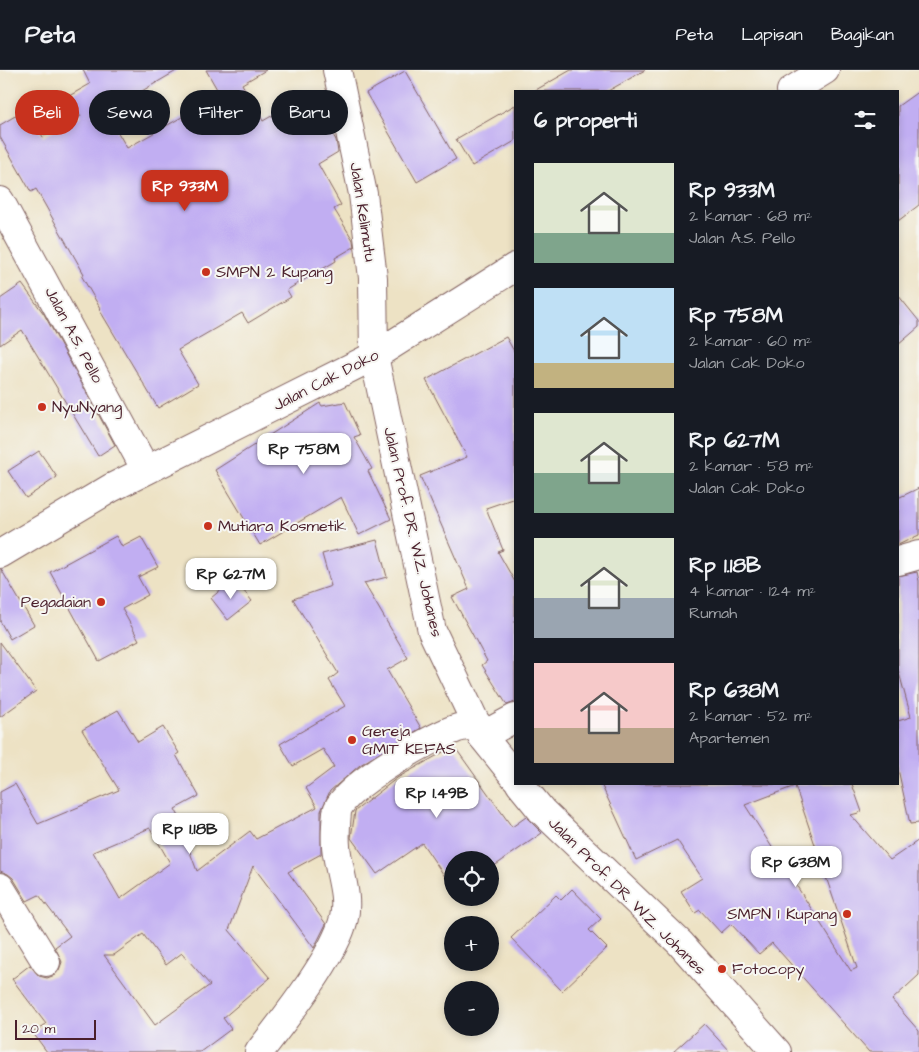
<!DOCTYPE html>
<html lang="id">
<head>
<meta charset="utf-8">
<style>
	:root { --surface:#171b24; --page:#20242c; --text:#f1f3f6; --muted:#9ea1a6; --line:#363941; --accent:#c8321e }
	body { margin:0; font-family:"Architects Daughter",sans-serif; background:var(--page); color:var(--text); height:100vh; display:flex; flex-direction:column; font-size:19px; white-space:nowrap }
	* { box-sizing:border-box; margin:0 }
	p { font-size:16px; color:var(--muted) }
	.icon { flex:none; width:28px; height:28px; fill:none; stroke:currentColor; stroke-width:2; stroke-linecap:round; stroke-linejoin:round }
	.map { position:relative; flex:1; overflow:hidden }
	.panel { position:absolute; left:514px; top:20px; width:385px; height:695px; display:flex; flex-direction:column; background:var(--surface); border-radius:0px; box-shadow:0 2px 8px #0003 }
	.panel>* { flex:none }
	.banner { position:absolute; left:15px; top:20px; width:424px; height:45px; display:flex; gap:10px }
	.tools { position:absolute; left:444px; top:781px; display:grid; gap:10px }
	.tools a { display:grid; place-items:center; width:55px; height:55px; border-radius:50%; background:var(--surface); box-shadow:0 2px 8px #0003; font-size:25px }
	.scale { position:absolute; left:15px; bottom:12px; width:81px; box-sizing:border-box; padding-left:5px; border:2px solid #4a1f2b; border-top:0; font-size:14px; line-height:18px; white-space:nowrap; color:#4a1f2b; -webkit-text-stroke:4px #f6f6f2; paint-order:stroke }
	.price { position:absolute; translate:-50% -42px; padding:0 11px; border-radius:10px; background:#fff; color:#222; font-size:16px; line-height:32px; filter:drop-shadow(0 1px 2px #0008) }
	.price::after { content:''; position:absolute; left:50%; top:30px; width:15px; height:11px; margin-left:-8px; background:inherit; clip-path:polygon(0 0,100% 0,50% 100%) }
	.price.on { background:var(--accent); color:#fff }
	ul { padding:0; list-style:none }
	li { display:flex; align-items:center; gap:15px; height:125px; padding:0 20px }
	li span { display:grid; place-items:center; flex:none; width:140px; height:100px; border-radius:0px; color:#555 }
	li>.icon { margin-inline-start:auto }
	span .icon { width:60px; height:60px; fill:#fffc; stroke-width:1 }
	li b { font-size:21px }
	h2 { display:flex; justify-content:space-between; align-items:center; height:60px; padding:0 20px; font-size:21px }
	.pill { padding:0 18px; border-radius:22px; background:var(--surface); box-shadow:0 2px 8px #0003; font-size:18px; line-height:45px }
	.pill.on { background:var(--accent); color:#fff }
	header { display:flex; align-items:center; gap:30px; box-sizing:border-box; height:70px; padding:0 25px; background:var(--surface); border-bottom:1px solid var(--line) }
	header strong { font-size:24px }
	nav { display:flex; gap:28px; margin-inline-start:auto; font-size:18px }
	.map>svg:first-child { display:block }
</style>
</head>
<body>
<header>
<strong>Peta</strong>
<nav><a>Peta</a><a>Lapisan</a><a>Bagikan</a></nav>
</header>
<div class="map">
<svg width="919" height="982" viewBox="0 0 919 982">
	<rect width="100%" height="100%" fill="#f6f6f2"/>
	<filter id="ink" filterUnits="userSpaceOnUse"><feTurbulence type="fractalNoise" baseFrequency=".02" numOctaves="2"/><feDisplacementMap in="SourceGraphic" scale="10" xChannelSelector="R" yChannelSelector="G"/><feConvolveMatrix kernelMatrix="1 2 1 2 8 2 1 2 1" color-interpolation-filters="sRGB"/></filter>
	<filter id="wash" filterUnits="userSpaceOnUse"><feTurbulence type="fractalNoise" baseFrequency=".0096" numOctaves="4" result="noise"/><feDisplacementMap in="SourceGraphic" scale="20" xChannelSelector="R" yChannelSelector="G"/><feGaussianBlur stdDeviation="1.12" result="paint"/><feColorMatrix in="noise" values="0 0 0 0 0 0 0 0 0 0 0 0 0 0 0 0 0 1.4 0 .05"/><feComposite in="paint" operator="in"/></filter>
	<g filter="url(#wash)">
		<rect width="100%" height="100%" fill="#ede2c4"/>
		<g id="blocks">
			<!-- building -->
			<g fill="#c1aef2" fill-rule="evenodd">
				<path d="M83,0H178L106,42L127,78L182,47L184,50L222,28L206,0H266L242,14L263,51L309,24L336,70L338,82L318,94L341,135L334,139L353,170L354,177L335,188L336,191L287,220L291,227L248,253L242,243L178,280L198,314L158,338L99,239L100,238L81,205L84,204L36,119L31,122L0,67V55L27,39L43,67L81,46L69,26L90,14Z"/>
				<path d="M571,0H645L608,21H534Z"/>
				<path d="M405,1L456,89L417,112L366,23Z"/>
				<path d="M919,21V135L898,151V36Z"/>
				<path d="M515,35V71L472,96L456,69Z"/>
				<path d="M22,214L44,244L115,375L98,386L22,260L0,275V229Z"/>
				<path d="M898,225L919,251V257L898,275Z"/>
				<path d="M506,267L515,283V428L486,438L503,480L498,482L515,512V632L507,635L482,595L487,591L452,527L469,519L420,406L467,387L426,310Z"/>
				<path d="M345,332L360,365L354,367L372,399L368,401L391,449L359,465L341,427L260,475L215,400L320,333L322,336Z"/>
				<path d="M39,381L57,407L26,428L8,401Z"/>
				<path d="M919,418V465L898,475V428Z"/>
				<path d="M116,466L122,477L141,467L158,497L138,507L148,525L122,539L139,570L99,591L50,502Z"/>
				<path d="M377,470L387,507L364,513L408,588L387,600L421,658L360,695L330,721L321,741V784L288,802L326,854L314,878L253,796L229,860L270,908L223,948L231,959L200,982H47L33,963L46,954L12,909L30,895L39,906L47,908L55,905L59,900L62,892L55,877L70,866L39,825L27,831L13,808L8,804L0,801V722L15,714L38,754L119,720L82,660L118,640L138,672L163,657L179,683L176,685L199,726L175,739L184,756L181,758L197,801L250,761L256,769L317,737L306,718L334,697L323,679L293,696L280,674L345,636L329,610L338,603L293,529L331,516L322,484ZM150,758L170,793L120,829L93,782ZM143,864L166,895L182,883L210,915L155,955L104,885H114Z"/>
				<path d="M1,499L34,555L10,569L0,551Z"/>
				<path d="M917,502L919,511V753L910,754L898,699V651L911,647L898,599V506Z"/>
				<path d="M234,509L252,531L228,550L211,528Z"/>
				<path d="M0,572L36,621L0,647Z"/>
				<path d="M454,676L512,757L526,747L542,763L490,799V790H452V817L422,773L377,804L351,768L355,741L397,708Z"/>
				<path d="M601,714H852L862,742L851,745L890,790L919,770V905L892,930L919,961V982H869L772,873L759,884L731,854L721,863L700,840L695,843L681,821L702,808L677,770L636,790ZM795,716L857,898L851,901L745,735Z"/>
				<path d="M572,819L601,849L589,860L607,878L562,921L511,868L556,825L561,830Z"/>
				<path d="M704,954L730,982H673Z"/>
			</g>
		</g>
	</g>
	<g filter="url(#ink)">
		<use href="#blocks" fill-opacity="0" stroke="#836361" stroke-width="1"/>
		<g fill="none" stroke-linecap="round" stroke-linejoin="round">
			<defs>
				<g id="minor">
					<path d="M337,0L363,124L373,208L374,286L432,561L482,666L515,707"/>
					<path d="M0,131L146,400"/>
					<path d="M898,491L919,485"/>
					<path d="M482,666L515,648"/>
					<path d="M520,714L542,741L680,873L777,982"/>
					<path d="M0,817L46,892"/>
					<path d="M259,982C284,950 335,886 344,848C349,824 338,800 336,776C335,766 336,753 337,742C339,719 432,667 455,659C462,656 470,656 478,655"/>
				</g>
				<g id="major">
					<path d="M791,21L825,0"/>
					<path d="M0,484L111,418L374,286L515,197"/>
				</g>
			</defs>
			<!-- minor casing -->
			<use href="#minor" stroke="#836361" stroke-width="30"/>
			<!-- major casing -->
			<use href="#major" stroke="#836361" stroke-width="30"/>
			<!-- minor -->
			<use href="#minor" stroke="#fff" stroke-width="28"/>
			<!-- major -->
			<use href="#major" stroke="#fff" stroke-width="28"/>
		</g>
	</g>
	<!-- markers -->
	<g fill="#c8321e" stroke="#f6f6f2" stroke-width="2">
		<circle cx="206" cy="202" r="5"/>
		<circle cx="42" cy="337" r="5"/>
		<circle cx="208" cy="456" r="5"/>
		<circle cx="101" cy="532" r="5"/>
		<circle cx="352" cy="670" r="5"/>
		<circle cx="847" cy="844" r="5"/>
		<circle cx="722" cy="899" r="5"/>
	</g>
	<g text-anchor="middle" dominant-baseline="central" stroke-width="4" stroke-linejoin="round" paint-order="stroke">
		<!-- street labels -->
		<g font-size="16" fill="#4a1f2b" stroke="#f6f6f2">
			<text transform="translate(363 142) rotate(81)">Jalan Kelimutu</text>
			<text transform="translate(74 265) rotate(62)">Jalan A.S. Pello</text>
			<text transform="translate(326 310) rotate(-27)">Jalan Cak Doko</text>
			<text transform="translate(413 462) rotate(77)">Jalan Prof. DR. W.Z. Johanes</text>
			<text transform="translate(627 826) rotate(45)">Jalan Prof. DR. W.Z. Johanes</text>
		</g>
		<!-- poi labels -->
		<g font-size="16" fill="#4a1f2b" stroke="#f6f6f2" text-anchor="start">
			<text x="216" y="202">SMPN 2 Kupang</text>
			<text x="52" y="337">NyuNyang</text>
			<text x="218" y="456">Mutiara Kosmetik</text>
			<text x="91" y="532" text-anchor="end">Pegadaian</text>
			<text x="362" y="661">Gereja<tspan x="362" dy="18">GMIT KEFAS</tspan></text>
			<text x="837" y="844" text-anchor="end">SMPN 1 Kupang</text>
			<text x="732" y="899">Fotocopy</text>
		</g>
	</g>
</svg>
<div class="tools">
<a><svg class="icon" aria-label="locate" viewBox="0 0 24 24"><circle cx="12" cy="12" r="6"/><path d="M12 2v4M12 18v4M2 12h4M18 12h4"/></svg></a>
<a>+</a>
<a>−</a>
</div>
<div class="scale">20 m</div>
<b class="price on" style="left:185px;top:142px">Rp 933M</b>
<b class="price" style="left:304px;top:405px">Rp 758M</b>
<b class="price" style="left:231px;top:530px">Rp 627M</b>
<b class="price" style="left:437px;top:749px">Rp 1.49B</b>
<b class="price" style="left:190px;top:785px">Rp 1.18B</b>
<b class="price" style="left:796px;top:818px">Rp 638M</b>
<div class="banner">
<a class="pill on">Beli</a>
<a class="pill">Sewa</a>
<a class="pill">Filter</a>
<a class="pill">Baru</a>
</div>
<section class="panel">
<h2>6 properti<svg class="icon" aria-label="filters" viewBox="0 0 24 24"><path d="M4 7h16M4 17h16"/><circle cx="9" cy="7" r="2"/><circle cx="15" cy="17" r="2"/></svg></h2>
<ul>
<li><span style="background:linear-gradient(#dfe7d0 70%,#7fa58c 0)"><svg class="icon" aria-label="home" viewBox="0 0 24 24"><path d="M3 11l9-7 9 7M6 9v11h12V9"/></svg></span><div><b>Rp 933M</b><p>2 kamar · 68 m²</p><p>Jalan A.S. Pello</p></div></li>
<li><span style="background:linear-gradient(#bfe0f5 75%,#c2b280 0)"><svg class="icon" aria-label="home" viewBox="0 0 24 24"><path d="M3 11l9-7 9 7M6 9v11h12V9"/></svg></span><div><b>Rp 758M</b><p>2 kamar · 60 m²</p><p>Jalan Cak Doko</p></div></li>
<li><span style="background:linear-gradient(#dfe7d0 60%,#7fa58c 0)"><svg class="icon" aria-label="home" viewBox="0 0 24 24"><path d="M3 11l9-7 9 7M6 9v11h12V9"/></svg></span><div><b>Rp 627M</b><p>2 kamar · 58 m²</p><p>Jalan Cak Doko</p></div></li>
<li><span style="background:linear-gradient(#dfe7d0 60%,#9aa5b1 0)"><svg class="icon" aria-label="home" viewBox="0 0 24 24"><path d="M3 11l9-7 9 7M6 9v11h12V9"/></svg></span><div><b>Rp 1.18B</b><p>4 kamar · 124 m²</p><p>Rumah</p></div></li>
<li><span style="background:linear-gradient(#f6c9c9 65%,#b9a48a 0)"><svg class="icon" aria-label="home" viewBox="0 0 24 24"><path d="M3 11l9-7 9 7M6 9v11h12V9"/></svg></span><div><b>Rp 638M</b><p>2 kamar · 52 m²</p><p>Apartemen</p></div></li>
</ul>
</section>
</div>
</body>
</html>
